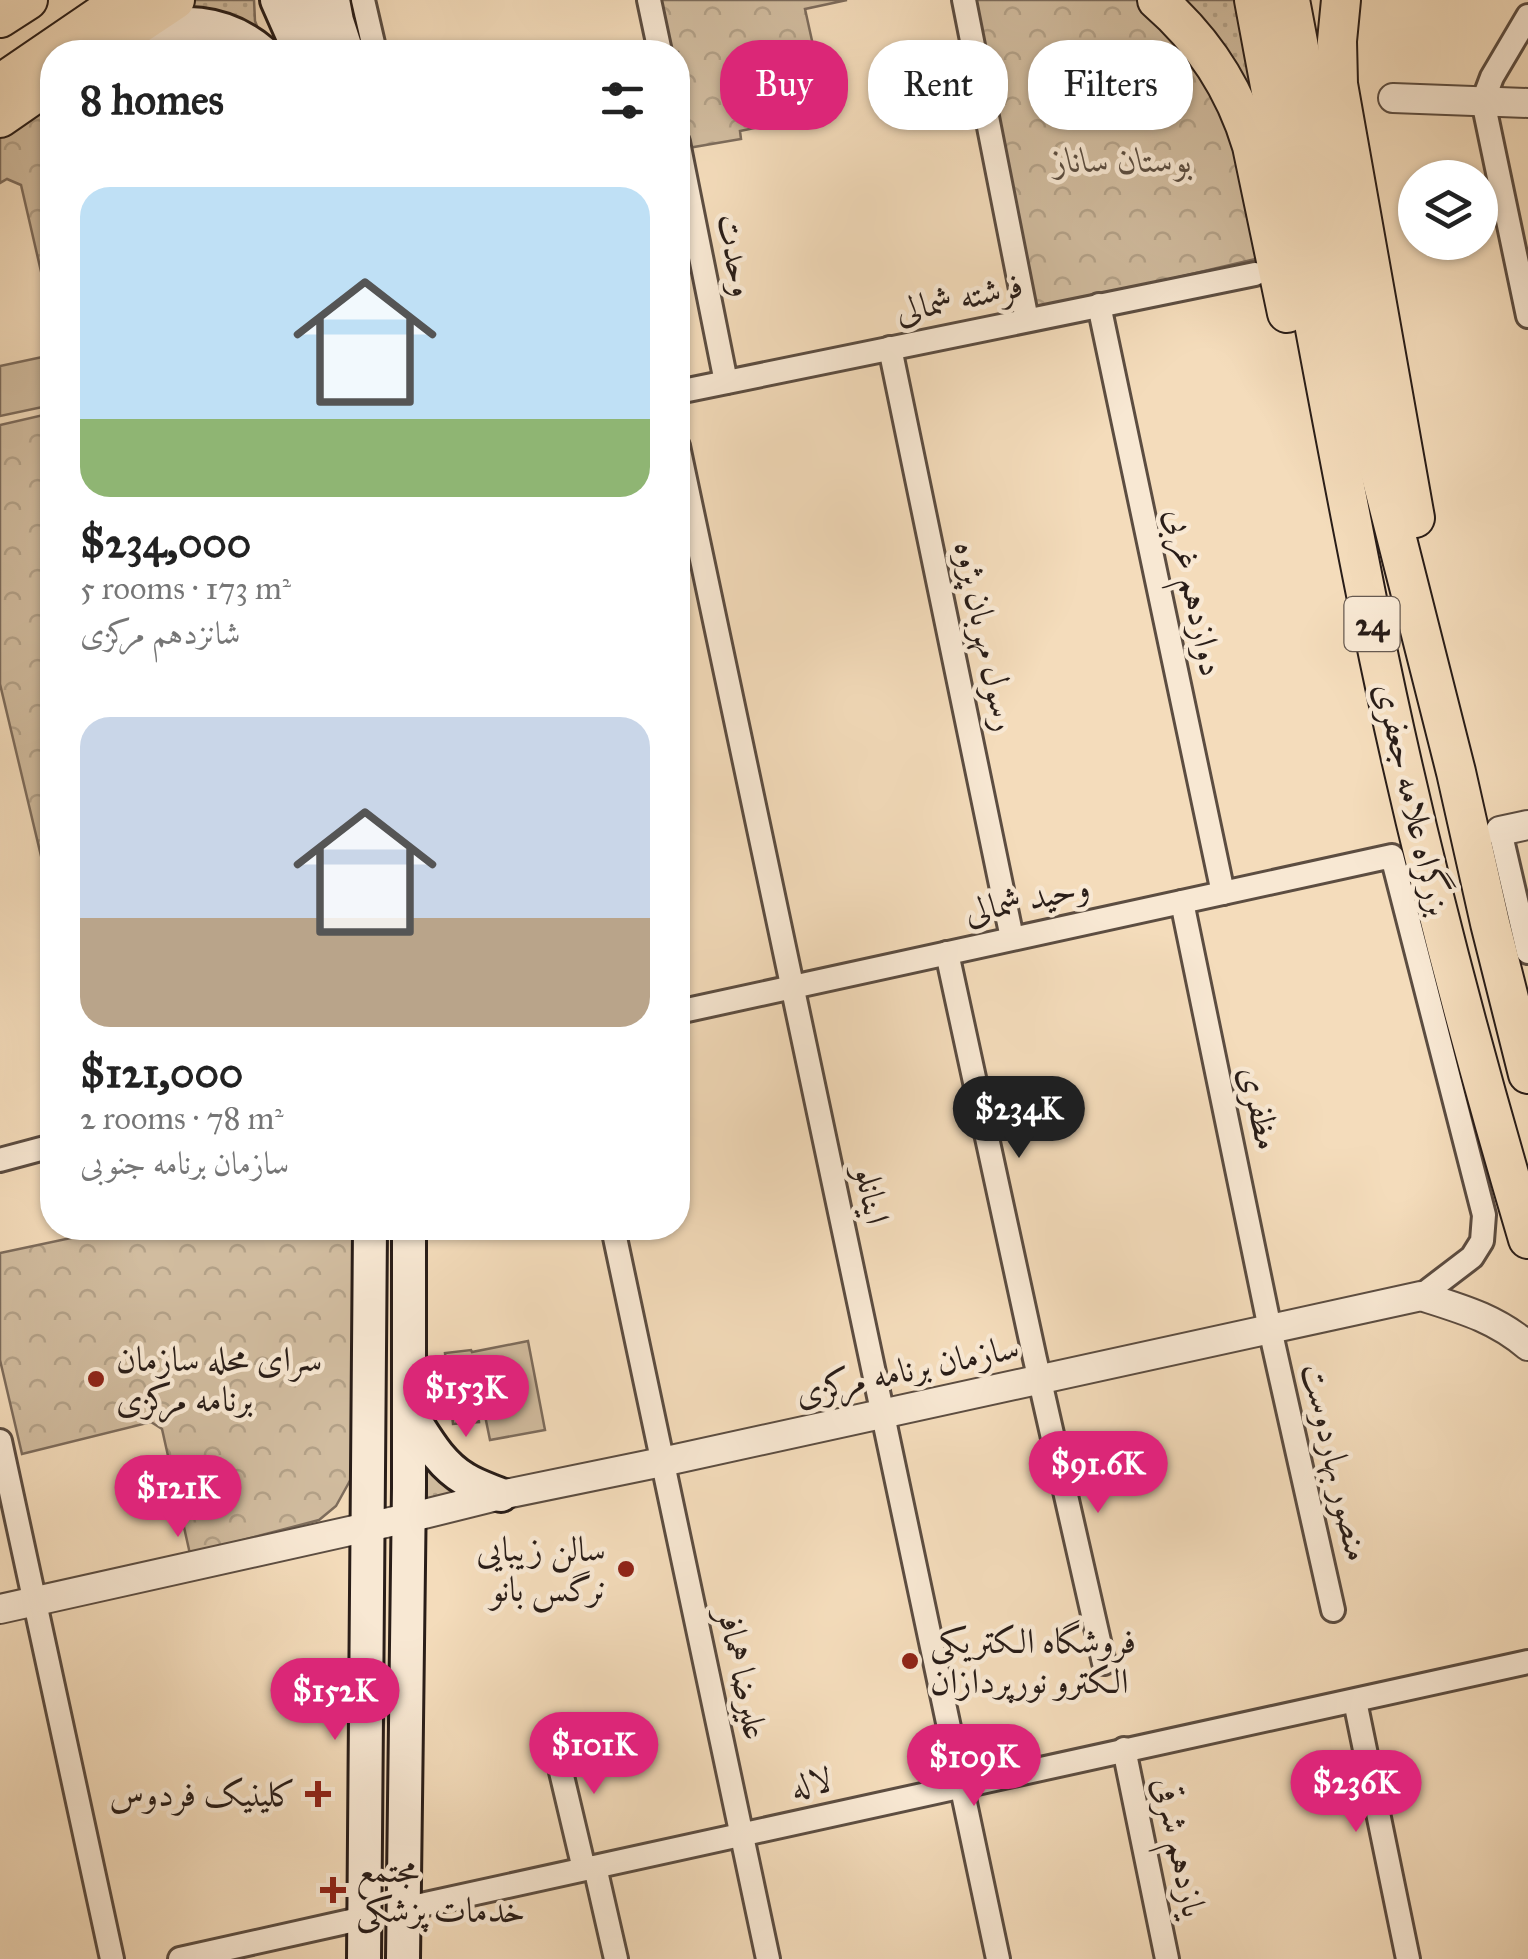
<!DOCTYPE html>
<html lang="en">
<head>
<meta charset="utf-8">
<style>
	:root { --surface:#fff; --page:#f6f6f6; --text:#222; --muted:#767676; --accent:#db2777 }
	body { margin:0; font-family:"IM FELL Great Primer",Amiri,serif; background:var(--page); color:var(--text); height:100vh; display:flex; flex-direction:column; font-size:38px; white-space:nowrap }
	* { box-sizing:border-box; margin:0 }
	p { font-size:32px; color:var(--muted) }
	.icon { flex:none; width:55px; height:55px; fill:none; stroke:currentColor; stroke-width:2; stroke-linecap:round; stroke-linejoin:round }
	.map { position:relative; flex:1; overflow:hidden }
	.side { position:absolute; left:40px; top:40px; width:650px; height:1200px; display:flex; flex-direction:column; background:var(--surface); border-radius:40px; box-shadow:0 2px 8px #0004 }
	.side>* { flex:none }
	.banner { position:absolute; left:720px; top:40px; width:658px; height:90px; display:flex; gap:20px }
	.buttons { position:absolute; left:1398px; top:160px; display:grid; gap:20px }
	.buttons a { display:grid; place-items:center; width:100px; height:100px; border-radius:50%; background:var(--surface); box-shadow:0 2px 8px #0004; font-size:50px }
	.price { position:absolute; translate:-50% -85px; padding:0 22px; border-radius:35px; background:var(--accent); color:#fff; font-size:32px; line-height:65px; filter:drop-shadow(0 2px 5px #0008) }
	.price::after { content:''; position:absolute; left:50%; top:60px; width:30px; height:22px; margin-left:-15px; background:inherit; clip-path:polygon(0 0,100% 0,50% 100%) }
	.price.on { background:#222; color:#fff }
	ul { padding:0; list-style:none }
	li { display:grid; align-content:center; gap:20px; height:530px; padding:0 40px }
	li span { display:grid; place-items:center; height:310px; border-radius:30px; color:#555 }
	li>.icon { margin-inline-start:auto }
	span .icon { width:180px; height:180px; fill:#fffc; stroke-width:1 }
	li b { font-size:42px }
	h2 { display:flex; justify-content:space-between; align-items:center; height:120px; padding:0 40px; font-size:42px }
	.pill { padding:0 35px; border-radius:40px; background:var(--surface); box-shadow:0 2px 8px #0004; font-size:35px; line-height:90px }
	.pill.on { background:var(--accent); color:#fff }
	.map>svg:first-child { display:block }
</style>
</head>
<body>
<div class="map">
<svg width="1528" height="1959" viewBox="0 0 1528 1959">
	<defs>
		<pattern id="grass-dots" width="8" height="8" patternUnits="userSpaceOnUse" patternTransform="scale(2.5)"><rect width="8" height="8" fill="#d1bc9f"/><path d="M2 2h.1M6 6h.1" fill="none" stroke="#b3a188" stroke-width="1.8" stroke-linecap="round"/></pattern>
		<pattern id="park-crowns" width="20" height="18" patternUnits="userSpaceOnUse" patternTransform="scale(2.5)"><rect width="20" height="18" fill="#d1bc9f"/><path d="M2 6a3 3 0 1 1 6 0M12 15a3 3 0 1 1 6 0" fill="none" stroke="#b3a188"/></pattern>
	</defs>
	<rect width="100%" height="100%" fill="#f4dcbb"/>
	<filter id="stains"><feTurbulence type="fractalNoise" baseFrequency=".002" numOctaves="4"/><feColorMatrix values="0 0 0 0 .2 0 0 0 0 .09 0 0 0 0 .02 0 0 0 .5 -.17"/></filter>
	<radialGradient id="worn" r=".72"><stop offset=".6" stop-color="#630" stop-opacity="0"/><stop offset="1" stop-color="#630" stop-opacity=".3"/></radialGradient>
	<!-- grass -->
	<g fill="url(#grass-dots)" stroke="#7d6c5c" stroke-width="2.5">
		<path d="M188,0H254L255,21L266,49L193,16Z"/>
		<path d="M1168,0H1238L1266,140Z"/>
		<path d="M425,1459L469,1490L427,1499Z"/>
	</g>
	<!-- park -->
	<g fill="url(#park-crowns)" stroke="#7d6c5c" stroke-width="2.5">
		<path d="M658,0H847L805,9L828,113L740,131L741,139L688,148L678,95V52H669Z"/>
		<path d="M975,0H1147L1221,87L1264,257L1030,312Z"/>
		<path d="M167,30L251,52H111Z"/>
		<path d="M52,92V319L21,185L7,179L0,183V128Z"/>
		<path d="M52,413V902L0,684V425Z"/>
		<path d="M118,1228H354L352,1477L336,1506L319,1520L190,1554L162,1429L151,1422L22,1454L0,1360V1253Z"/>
	</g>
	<!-- pitch -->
	<g fill="#d1bc9f" stroke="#7d6c5c" stroke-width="2.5">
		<path d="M47,356L52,378V405L0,416V366Z"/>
		<path d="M528,1341L545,1430L490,1440L473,1357L479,1422L453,1424L445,1353L471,1350L472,1352Z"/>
	</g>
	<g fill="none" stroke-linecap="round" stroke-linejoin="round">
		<defs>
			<g id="minor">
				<path d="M363,0L375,52"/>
				<path d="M649,0L660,52"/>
				<path d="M964,0L1027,320"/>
				<path d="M1483,101L1528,316"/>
				<path d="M1483,101L1492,77L1528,16"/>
				<path d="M678,142L726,382"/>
				<path d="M1099,305L1223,893"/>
				<path d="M890,348L1012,938"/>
				<path d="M678,392L1255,274"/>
				<path d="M678,446L998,1959"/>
				<path d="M1500,831L1528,952"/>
				<path d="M1182,902L1270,1329L1333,1610"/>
				<path d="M947,953L1035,1359L1104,1663"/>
				<path d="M678,1012L1392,856L1484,1215L1482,1241L1472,1257L1421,1296"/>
				<path d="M0,1160L52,1146"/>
				<path d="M613,1228L768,1959"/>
				<path d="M0,1441L112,1959"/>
				<path d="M1355,1701L1408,1959"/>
				<path d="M553,1738L584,1869"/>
				<path d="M1124,1749L1167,1959"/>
				<path d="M595,1867L616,1959"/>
				<path d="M403,1909L1528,1662"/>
				<path d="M180,1959L364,1918"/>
			</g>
			<g id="tertiary">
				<path d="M1393,98L1528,103"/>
				<path d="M1500,831L1528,825"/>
				<path d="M0,1609L408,1518L501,1495L662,1462L1421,1296C1462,1309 1495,1318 1528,1346"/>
			</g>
			<g id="secondary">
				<path d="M277,0L300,52"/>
				<path d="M302,0L324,52"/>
				<path d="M333,0L337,21L347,52"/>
				<path d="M133,35C178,17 224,20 262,52"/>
				<path d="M409,1412C425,1436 439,1464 465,1479C476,1486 489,1490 501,1495"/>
				<path d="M364,1959L370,1228"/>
				<path d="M403,1959L409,1488V1228"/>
			</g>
			<g id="trunk">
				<path d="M1157,0C1202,39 1235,89 1252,146L1287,313"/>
				<path d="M1254,0C1293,208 1330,417 1372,624C1414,831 1468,1037 1528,1239"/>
				<path d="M1290,0L1380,472L1456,772L1490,923L1528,1074"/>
				<path d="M1341,0L1337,41L1338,84L1415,518"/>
				<path d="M0,18L28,0"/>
				<path d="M97,52L175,0"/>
				<path d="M0,84L123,0"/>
				<path d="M0,118L52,82"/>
			</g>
		</defs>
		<!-- minor casing -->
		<use href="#minor" stroke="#5c4d41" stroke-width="28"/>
		<!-- tertiary casing -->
		<use href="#tertiary" stroke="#5c4d41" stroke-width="32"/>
		<!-- secondary casing -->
		<use href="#secondary" stroke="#291d18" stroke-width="38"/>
		<!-- trunk casing -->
		<use href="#trunk" stroke="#291d18" stroke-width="42"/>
		<!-- minor -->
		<use href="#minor" stroke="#f8e8d3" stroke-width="22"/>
		<!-- tertiary -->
		<use href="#tertiary" stroke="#f8e8d3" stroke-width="28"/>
		<!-- secondary -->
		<use href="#secondary" stroke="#f8e8d3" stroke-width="32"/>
		<!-- trunk -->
		<use href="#trunk" stroke="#f4dcbb" stroke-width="38"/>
	</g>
	<!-- markers -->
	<g fill="#8f2418" stroke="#f8e8d3" stroke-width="4">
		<circle cx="96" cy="1379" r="10"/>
		<circle cx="626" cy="1569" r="10"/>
		<circle cx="910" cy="1661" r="10"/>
		<path d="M313 1779h10v10h10v10h-10v10h-10v-10h-10v-10h10z"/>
		<path d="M328 1875h10v10h10v10h-10v10h-10v-10h-10v-10h10z"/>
	</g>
	<g text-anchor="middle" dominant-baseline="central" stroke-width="9" stroke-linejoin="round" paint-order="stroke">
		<!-- shield labels -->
		<rect fill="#f8e8d3" stroke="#675a50" stroke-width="2.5" x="1344.5" y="597" width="55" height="54" rx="8"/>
		<g font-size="32" font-weight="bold" fill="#291d18">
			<text x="1372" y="624">24</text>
		</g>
		<!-- park labels -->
		<g font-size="35" font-style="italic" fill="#5b4d40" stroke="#f8e8d3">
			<text x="1123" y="160">بوستان ساناز</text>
		</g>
		<!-- street labels -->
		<g font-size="35" fill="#291d18" stroke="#f8e8d3">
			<text transform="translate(736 255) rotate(79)">وحدت</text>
			<text transform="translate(959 298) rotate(-12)">فرشته شمالی</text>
			<text transform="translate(1195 592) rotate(78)">دوازدهم غربی</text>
			<text transform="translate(986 636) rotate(78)">رسول مهربان پژوه</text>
			<text transform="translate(1413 799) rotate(77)">بزرگراه علامه جعفری</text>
			<text transform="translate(1027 899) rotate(-12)">وحید شمالی</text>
			<text transform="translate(1260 1108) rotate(78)">مظفری</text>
			<text transform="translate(872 1195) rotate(78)">اینانلو</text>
			<text transform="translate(907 1370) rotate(-12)">سازمان برنامه مرکزی</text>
			<text transform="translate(1336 1462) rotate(77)">منصور بهاردوست</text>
			<text transform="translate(743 1674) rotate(78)">علیرضا همافر</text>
			<text transform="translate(811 1783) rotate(-13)">لاله</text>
			<text transform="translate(1180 1847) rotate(78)">یازدهم شرقی</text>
		</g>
		<!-- poi labels -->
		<g font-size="35" fill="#291d18" stroke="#f8e8d3" text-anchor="start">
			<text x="116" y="1359">سرای محله سازمان<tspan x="116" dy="40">برنامه مرکزی</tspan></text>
			<text x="606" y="1549" text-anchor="end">سالن زیبایی<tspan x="606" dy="40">نرگس بانو</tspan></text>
			<text x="930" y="1641">فروشگاه الکتریکی<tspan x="930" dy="40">الکترو نورپردازان</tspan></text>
			<text x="296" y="1794" text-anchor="end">کلینیک فردوس</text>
			<text x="356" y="1870">مجتمع<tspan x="356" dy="40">خدمات پزشکی</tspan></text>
		</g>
	</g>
	<rect width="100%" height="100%" filter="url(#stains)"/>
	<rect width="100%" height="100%" fill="url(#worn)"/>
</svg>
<div class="buttons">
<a><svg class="icon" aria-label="layers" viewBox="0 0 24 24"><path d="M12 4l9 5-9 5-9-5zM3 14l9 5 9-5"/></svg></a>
</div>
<b class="price on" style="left:1019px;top:1161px">$234K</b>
<b class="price" style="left:466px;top:1440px">$153K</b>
<b class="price" style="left:1098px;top:1516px">$91.6K</b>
<b class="price" style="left:178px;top:1540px">$121K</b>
<b class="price" style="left:335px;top:1743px">$152K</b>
<b class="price" style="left:594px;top:1797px">$101K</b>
<b class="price" style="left:974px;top:1809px">$109K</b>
<b class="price" style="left:1356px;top:1835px">$236K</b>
<div class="banner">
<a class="pill on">Buy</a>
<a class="pill">Rent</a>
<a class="pill">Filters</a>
</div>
<section class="side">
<h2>8 homes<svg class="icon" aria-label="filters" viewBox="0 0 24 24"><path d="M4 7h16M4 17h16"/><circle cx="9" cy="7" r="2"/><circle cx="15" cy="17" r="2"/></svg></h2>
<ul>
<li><span style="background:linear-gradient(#bfe0f5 75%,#8fb573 0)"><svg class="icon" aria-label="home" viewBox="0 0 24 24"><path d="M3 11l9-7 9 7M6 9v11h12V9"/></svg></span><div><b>$234,000</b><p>5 rooms · 173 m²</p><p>شانزدهم مرکزی</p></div></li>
<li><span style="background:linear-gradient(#c9d6e8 65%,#b9a48a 0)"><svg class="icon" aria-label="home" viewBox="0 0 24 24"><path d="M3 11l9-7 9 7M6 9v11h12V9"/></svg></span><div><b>$121,000</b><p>2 rooms · 78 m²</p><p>سازمان برنامه جنوبی</p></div></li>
</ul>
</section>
</div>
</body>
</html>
